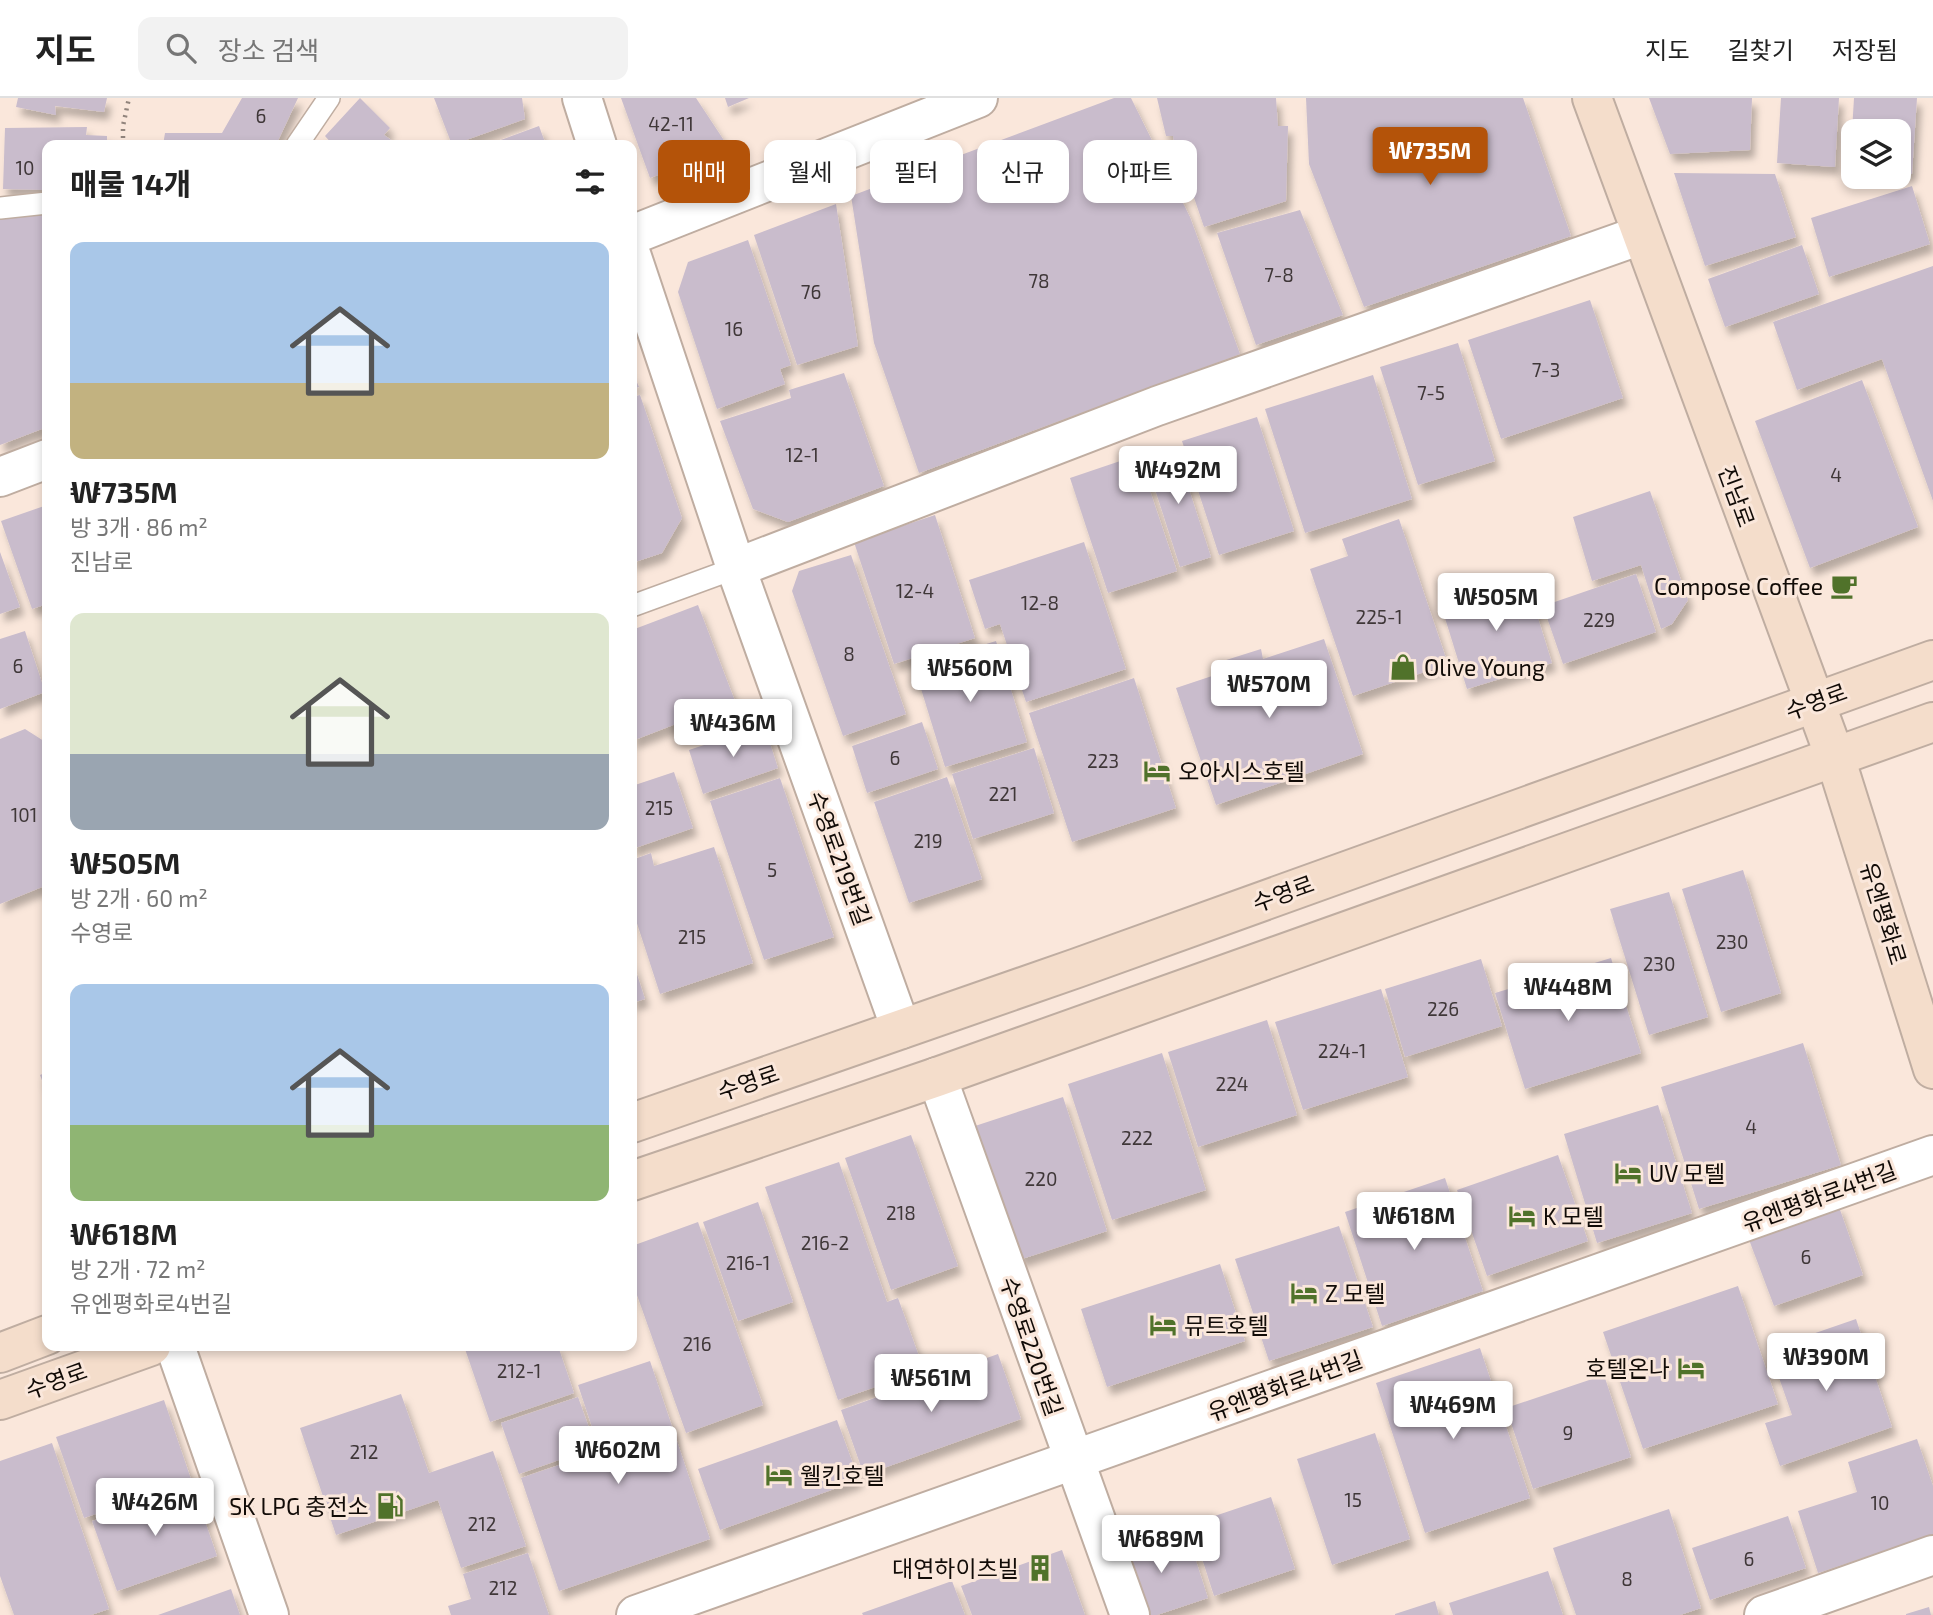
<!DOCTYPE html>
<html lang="ko">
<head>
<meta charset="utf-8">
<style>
	:root { --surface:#fff; --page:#f2f2f2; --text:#222; --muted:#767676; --line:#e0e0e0; --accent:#b45309 }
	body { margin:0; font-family:"Exo 2","Noto Sans KR",sans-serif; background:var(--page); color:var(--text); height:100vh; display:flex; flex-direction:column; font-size:26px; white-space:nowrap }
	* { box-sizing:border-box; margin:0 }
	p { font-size:23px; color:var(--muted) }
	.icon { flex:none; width:38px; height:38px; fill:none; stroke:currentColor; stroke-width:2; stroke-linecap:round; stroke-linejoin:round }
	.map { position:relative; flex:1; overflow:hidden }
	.details { position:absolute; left:42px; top:42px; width:595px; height:1211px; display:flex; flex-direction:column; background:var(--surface); border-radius:14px; box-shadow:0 4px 10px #0003 }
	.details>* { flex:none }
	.hud { position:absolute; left:658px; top:42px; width:665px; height:63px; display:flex; gap:14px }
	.tools { position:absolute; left:1841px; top:21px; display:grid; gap:14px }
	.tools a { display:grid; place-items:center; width:70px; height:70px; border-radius:14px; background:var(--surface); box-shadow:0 4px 10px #0003; font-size:35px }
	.price { position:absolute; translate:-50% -60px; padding:0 16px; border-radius:7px; background:#fff; color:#222; font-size:23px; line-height:46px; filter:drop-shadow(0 2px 4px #0008) }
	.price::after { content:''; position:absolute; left:50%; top:42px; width:21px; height:16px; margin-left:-10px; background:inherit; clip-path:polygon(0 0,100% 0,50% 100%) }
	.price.active { background:var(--accent); color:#fff }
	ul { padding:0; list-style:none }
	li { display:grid; align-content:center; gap:14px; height:371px; padding:0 28px }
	li span { display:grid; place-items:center; height:217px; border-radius:14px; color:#555 }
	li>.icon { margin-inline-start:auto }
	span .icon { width:126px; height:126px; fill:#fffc; stroke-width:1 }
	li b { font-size:30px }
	h2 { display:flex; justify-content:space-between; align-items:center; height:84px; padding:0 28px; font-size:30px }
	.pill { padding:0 24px; border-radius:14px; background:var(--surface); box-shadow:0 4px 10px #0003; font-size:24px; line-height:63px }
	.pill.active { background:var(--accent); color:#fff }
	header { display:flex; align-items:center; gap:42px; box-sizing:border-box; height:98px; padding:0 35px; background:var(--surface); border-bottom:2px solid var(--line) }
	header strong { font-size:33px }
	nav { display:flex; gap:38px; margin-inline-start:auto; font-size:24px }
	.search { width:490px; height:63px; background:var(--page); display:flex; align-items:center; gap:18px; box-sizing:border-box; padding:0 24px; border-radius:14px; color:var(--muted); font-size:26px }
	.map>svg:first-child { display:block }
</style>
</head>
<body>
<header>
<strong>지도</strong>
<div class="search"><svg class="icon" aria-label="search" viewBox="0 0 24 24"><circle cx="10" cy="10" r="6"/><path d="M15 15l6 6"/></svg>장소 검색</div>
<nav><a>지도</a><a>길찾기</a><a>저장됨</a></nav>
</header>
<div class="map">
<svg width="1933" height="1517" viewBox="0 0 1933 1517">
	<defs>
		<filter id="shadow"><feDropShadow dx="4.5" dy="8" stdDeviation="3.5" flood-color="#0004"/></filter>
	</defs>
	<rect width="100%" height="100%" fill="#fae7db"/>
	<!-- building -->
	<g fill="#c9bccc" filter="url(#shadow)">
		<path d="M18,0H107L104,14L55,8L56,17L16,9Z"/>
		<path d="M242,0H298L276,47H163L165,35H222Z"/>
		<path d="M360,0L390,30L384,37L394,44L391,47H333L325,38Z"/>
		<path d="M434,0H522L525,21L452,47Z"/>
		<path d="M621,0H696L729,50L650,80Z"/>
		<path d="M725,0H749L728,9Z"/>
		<path d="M1114,0H1131L1190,119L1240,256L919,375L874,245L851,98Z"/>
		<path d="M1157,0H1276L1278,28H1288L1286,103L1204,129L1185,73L1179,75L1173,38H1166Z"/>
		<path d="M1306,0H1523L1571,138L1364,209L1309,66Z"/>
		<path d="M1649,0H1752L1750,52L1670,56Z"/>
		<path d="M1781,0H1839L1835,69L1777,65Z"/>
		<path d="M1854,0H1917L1912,76L1899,75V33H1852Z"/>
		<path d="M539,28L546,47H487Z"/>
		<path d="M87,29L86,37L107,38V47H47V92L3,91L5,30Z"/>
		<path d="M1851,41H1853V72H1849Z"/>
		<path d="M1674,75L1775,76L1796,139L1705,168Z"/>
		<path d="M1912,88L1930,146L1829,179L1811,120Z"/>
		<path d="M836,106L858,248L797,267L754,137Z"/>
		<path d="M47,112V329L0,347V119Z"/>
		<path d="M1300,112L1343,217L1256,247L1217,135Z"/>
		<path d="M748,142L791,267L780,271L785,286L717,311L678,194L688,164Z"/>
		<path d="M1802,147L1819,196L1725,229L1708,181Z"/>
		<path d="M1933,168V403L1882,261L1797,292L1773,224Z"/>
		<path d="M1590,202L1623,300L1501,341L1468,242Z"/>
		<path d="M1458,245L1495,363L1418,387L1380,269Z"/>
		<path d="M632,273L639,289L632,291Z"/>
		<path d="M844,275L884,388L788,424L753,411L720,323L791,300L789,292Z"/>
		<path d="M1373,277L1412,401L1305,435L1265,311Z"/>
		<path d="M1862,282L1918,429L1810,470L1755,323Z"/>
		<path d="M640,297L682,420L662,455L632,465V299Z"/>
		<path d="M1257,319L1294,433L1219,457L1182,343Z"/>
		<path d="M1175,348L1211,459L1180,469L1144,357Z"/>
		<path d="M1138,357L1177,473L1108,495L1070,380Z"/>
		<path d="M1650,393L1688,502L1672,526L1661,531L1641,467L1592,483L1573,419Z"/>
		<path d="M47,407V506L32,511L1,423Z"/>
		<path d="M935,417L975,540L894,566L854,444Z"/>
		<path d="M1399,421L1448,566L1353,598L1310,471L1348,458L1342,441Z"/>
		<path d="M1084,444L1126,571L1026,604L1000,526L985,531L969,482Z"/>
		<path d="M0,454L20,509L0,516Z"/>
		<path d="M851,457L906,616L843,638L792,493L799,473Z"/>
		<path d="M1636,476L1656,534L1563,566L1543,508Z"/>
		<path d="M1525,478L1552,565L1467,591L1440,504Z"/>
		<path d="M698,507L735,603L632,643V532Z"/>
		<path d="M25,533L45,594L0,611V541Z"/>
		<path d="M1324,541L1363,656L1216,707L1176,590L1227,573L1223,563L1261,551L1263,561Z"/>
		<path d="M996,543L1027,644L945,669L914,568Z"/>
		<path d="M1134,580L1176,710L1072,744L1029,615Z"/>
		<path d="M922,624L938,671L867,695L852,648Z"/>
		<path d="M764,627L778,670L703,696L689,652Z"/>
		<path d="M25,631L47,645V787L0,806V641Z"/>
		<path d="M1034,650L1054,715L973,741L952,676Z"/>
		<path d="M674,674L693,730L632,751V688Z"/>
		<path d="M947,679L982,781L909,805L874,704Z"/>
		<path d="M780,680L834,839L764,862L710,703Z"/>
		<path d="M714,749L753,865L660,896L632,810V762L651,755L654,768Z"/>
		<path d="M1743,772L1781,895L1721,914L1682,791Z"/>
		<path d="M1669,794L1708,919L1649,937L1610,811Z"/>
		<path d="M1611,860L1641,955L1525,991L1495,895Z"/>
		<path d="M632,861L645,901L632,905Z"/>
		<path d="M1481,861L1502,928L1405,959L1385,891Z"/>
		<path d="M1381,891L1408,979L1303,1012L1275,924Z"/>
		<path d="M1267,922L1297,1017L1198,1049L1168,954Z"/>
		<path d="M1803,945L1841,1067L1699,1111L1661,989Z"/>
		<path d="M1162,955L1206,1092L1112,1122L1068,986Z"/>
		<path d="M47,974V996L40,977Z"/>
		<path d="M1063,999L1107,1133L1019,1162L975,1028Z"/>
		<path d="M1658,1007L1692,1115L1597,1145L1564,1036Z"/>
		<path d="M911,1037L958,1168L891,1192L845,1060Z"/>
		<path d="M1558,1057L1588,1143L1487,1178L1457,1092Z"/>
		<path d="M839,1064L887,1204L898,1200L924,1272L838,1302L765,1089Z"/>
		<path d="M1445,1080L1483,1193L1382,1228L1345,1114Z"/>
		<path d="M758,1104L793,1204L738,1223L703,1124Z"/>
		<path d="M1838,1106L1863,1177L1774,1208L1748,1139Z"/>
		<path d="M698,1124L763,1307L686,1335L632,1183V1148Z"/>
		<path d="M1339,1128L1373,1229L1269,1263L1235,1161Z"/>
		<path d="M1220,1166L1245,1243L1107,1289L1081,1211Z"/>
		<path d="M1738,1188L1778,1306L1643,1351L1603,1234Z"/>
		<path d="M1856,1221L1892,1329L1780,1368L1765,1325L1792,1317L1769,1251Z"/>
		<path d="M464,1248H558L574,1295L490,1324Z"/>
		<path d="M1480,1250L1530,1400L1425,1435L1376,1285Z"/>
		<path d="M998,1256L1021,1321L864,1377L841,1312Z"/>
		<path d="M650,1263L710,1441L559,1493L521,1380L600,1353L578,1287Z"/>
		<path d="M1604,1277L1631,1359L1533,1391L1506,1310Z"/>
		<path d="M401,1296L429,1375L493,1353L526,1448L461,1470L438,1402L336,1437L300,1330Z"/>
		<path d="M578,1299L596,1349L519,1376L501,1325Z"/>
		<path d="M164,1302L192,1384L84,1420L56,1339Z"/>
		<path d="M837,1322L859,1382L720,1432L698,1371Z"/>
		<path d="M1375,1335L1410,1441L1332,1467L1297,1361Z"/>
		<path d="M1917,1341L1933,1388V1436L1818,1475L1798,1413L1857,1394L1848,1364Z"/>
		<path d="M52,1345L109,1511L91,1517H14L0,1478V1363Z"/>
		<path d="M193,1388L217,1458L117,1493L92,1423Z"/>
		<path d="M1271,1399L1295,1471L1214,1498L1191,1426Z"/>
		<path d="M1669,1411L1701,1510L1680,1517H1576L1553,1450Z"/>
		<path d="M1788,1418L1806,1470L1710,1502L1692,1450Z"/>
		<path d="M1186,1432L1208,1500L1157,1517H1134L1113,1456Z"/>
		<path d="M1062,1452L1085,1517H972L961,1488Z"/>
		<path d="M528,1455L549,1517H451L448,1508L471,1501L463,1476Z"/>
		<path d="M1548,1473L1563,1517H1453L1449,1505Z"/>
		<path d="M952,1483L965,1517H863L862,1515Z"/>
		<path d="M231,1491L240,1517H158Z"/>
		<path d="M1435,1503L1439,1517H1395V1516Z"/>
		<path d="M1929,1509L1931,1517H1906V1516Z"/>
	</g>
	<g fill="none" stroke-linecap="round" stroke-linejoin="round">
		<defs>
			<g id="service">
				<path d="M297,47L329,0"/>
				<path d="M0,110L47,105"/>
				<path d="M632,508L736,470"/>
			</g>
			<g id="minor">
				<path d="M582,0L597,47"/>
				<path d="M632,159L736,470L901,931"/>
				<path d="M736,470L1157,308L1641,137"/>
				<path d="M937,979L1130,1517"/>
				<path d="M175,1248L269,1517"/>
				<path d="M636,1517L1933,1057"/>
				<path d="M1764,1517L1933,1457"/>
			</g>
			<g id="tertiary">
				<path d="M632,137L978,0"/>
				<path d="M0,379L47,361"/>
			</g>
			<g id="secondary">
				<path d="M1592,0L1835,659L1933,971"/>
				<path d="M632,1025L1077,870L1933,562"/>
				<path d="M632,1083L937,979L1933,624"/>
				<path d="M0,1255L47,1237"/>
				<path d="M0,1302L151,1248"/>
			</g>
		</defs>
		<!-- service casing -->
		<use href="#service" stroke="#bfada1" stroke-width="24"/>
		<!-- minor casing -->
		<use href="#minor" stroke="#bfada1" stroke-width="42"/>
		<!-- tertiary casing -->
		<use href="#tertiary" stroke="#bfada1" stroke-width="42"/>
		<!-- secondary casing -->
		<use href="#secondary" stroke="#bfada1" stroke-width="42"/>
		<!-- path -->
		<path stroke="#91847c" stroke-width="4.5" stroke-dasharray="2 5" stroke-linecap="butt" d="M123,47V28L129,0"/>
		<!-- service -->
		<use href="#service" stroke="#fff" stroke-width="21"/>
		<!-- minor -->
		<use href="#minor" stroke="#fff" stroke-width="38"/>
		<!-- tertiary -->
		<use href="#tertiary" stroke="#fff" stroke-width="38"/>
		<!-- secondary -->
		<use href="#secondary" stroke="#f4ddcb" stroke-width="38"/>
	</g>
	<!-- icons -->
	<defs>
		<symbol id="cafe-bare" viewBox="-9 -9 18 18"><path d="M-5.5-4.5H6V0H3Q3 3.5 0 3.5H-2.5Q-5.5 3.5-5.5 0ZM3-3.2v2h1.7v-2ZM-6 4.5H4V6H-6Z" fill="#50722a" stroke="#fae7db" stroke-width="2.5" paint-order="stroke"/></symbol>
		<symbol id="shop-bare" viewBox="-9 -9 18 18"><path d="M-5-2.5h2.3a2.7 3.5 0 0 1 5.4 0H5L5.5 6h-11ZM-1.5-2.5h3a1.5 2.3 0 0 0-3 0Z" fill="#50722a" stroke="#fae7db" stroke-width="2.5" paint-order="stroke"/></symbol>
		<symbol id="hotel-bare" viewBox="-9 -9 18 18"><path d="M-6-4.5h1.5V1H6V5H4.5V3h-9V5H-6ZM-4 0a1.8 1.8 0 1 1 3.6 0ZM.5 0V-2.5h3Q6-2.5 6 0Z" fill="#50722a" stroke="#fae7db" stroke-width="2.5" paint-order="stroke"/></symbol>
		<symbol id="fuel-bare" viewBox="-9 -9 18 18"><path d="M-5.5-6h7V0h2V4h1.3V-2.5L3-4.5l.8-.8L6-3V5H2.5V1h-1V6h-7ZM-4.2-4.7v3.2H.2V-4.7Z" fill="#50722a" stroke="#fae7db" stroke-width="2.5" paint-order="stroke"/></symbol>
		<symbol id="building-bare" viewBox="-9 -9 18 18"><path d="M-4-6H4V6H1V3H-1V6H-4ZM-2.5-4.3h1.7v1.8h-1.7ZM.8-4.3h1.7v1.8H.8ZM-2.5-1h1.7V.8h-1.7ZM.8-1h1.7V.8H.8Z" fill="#50722a" stroke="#fae7db" stroke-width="2.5" paint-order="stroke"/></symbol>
	</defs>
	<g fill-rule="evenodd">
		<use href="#cafe-bare" x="1825" y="469" width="38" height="38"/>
		<use href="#shop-bare" x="1384" y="550" width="38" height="38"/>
		<use href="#hotel-bare" x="1138" y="654" width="38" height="38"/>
		<use href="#hotel-bare" x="1609" y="1056" width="38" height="38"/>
		<use href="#hotel-bare" x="1503" y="1099" width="38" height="38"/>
		<use href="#hotel-bare" x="1285" y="1176" width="38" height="38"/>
		<use href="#hotel-bare" x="1144" y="1208" width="38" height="38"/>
		<use href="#hotel-bare" x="1672" y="1251" width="38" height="38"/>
		<use href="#hotel-bare" x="760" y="1358" width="38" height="38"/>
		<use href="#fuel-bare" x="371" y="1389" width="38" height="38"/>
		<use href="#building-bare" x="1021" y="1451" width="38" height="38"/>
	</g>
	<g text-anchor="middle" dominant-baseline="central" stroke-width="6" stroke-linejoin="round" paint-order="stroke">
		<!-- number labels -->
		<g font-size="19" fill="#3f3738">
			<text x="261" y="17">6</text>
			<text x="671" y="25">42-11</text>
			<text x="25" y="69">10</text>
			<text x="1279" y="176">7-8</text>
			<text x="1039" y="182">78</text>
			<text x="811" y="193">76</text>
			<text x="734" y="230">16</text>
			<text x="1546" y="271">7-3</text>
			<text x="1431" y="294">7-5</text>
			<text x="802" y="356">12-1</text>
			<text x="1836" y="376">4</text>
			<text x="915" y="492">12-4</text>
			<text x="1040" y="504">12-8</text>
			<text x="1379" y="518">225-1</text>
			<text x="1599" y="521">229</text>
			<text x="849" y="555">8</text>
			<text x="18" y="567">6</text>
			<text x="895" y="659">6</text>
			<text x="1103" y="662">223</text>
			<text x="1003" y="695">221</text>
			<text x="659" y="709">215</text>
			<text x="24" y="716">101</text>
			<text x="928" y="742">219</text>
			<text x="772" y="771">5</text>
			<text x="692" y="838">215</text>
			<text x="1732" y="843">230</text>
			<text x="1659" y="865">230</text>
			<text x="1443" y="910">226</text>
			<text x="1342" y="952">224-1</text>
			<text x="1232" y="985">224</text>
			<text x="1751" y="1028">4</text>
			<text x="1137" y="1039">222</text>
			<text x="1041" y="1080">220</text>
			<text x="901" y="1114">218</text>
			<text x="825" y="1144">216-2</text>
			<text x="1806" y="1158">6</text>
			<text x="748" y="1164">216-1</text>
			<text x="697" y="1245">216</text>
			<text x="519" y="1272">212-1</text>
			<text x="1568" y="1334">9</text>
			<text x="364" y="1353">212</text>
			<text x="1353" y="1401">15</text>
			<text x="1880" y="1404">10</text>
			<text x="482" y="1425">212</text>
			<text x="1749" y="1460">6</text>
			<text x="1627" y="1480">8</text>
			<text x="503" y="1489">212</text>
		</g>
		<!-- street labels -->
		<g font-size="23" fill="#110b07" stroke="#fae7db">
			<text transform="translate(1737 398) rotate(70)">진남로</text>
			<text transform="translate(1816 603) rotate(-20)">수영로</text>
			<text transform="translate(840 760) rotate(70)">수영로219번길</text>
			<text transform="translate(1283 795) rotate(-20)">수영로</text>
			<text transform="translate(1884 815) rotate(73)">유엔평화로</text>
			<text transform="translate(748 984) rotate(-19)">수영로</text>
			<text transform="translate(1819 1098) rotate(-20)">유엔평화로4번길</text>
			<text transform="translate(1032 1248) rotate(71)">수영로220번길</text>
			<text transform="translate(56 1282) rotate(-20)">수영로</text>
			<text transform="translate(1285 1287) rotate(-20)">유엔평화로4번길</text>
		</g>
		<!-- poi labels -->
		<g font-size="23" fill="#110b07" stroke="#fae7db" text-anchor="start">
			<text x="1823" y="488" text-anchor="end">Compose Coffee</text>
			<text x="1424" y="569">Olive Young</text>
			<text x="1178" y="673">오아시스호텔</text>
			<text x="1649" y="1075">UV 모텔</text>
			<text x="1543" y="1118">K 모텔</text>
			<text x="1325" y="1195">Z 모텔</text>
			<text x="1184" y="1227">뮤트호텔</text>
			<text x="1670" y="1270" text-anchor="end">호텔온나</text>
			<text x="800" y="1377">웰킨호텔</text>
			<text x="369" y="1408" text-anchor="end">SK LPG 충전소</text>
			<text x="1019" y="1470" text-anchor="end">대연하이츠빌</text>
		</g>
	</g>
</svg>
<div class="tools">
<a><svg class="icon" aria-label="layers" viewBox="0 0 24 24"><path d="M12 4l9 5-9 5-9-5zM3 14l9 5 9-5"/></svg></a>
</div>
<b class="price active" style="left:1430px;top:89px">₩735M</b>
<b class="price" style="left:1178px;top:408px">₩492M</b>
<b class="price" style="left:1496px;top:535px">₩505M</b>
<b class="price" style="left:970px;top:606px">₩560M</b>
<b class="price" style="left:1269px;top:622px">₩570M</b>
<b class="price" style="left:733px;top:661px">₩436M</b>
<b class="price" style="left:1568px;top:925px">₩448M</b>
<b class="price" style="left:1414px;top:1154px">₩618M</b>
<b class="price" style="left:1826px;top:1295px">₩390M</b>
<b class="price" style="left:931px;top:1316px">₩561M</b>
<b class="price" style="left:1453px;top:1343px">₩469M</b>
<b class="price" style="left:618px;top:1388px">₩602M</b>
<b class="price" style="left:155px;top:1440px">₩426M</b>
<b class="price" style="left:1161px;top:1477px">₩689M</b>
<div class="hud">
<a class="pill active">매매</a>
<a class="pill">월세</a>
<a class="pill">필터</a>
<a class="pill">신규</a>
<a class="pill">아파트</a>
</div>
<section class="details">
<h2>매물 14개<svg class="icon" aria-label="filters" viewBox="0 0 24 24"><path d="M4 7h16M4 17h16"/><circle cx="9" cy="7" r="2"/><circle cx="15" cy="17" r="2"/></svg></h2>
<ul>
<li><span style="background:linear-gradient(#a9c7e8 65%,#c2b280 0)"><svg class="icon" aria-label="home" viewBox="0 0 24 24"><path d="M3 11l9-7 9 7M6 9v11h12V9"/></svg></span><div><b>₩735M</b><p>방 3개 · 86 m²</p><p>진남로</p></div></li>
<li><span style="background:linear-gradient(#dfe7d0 65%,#9aa5b1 0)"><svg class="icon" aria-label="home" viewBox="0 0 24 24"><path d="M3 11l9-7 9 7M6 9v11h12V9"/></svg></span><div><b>₩505M</b><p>방 2개 · 60 m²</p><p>수영로</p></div></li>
<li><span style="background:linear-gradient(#a9c7e8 65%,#8fb573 0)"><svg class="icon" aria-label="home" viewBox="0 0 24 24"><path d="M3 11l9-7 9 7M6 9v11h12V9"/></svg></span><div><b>₩618M</b><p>방 2개 · 72 m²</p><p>유엔평화로4번길</p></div></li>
</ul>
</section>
</div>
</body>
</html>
